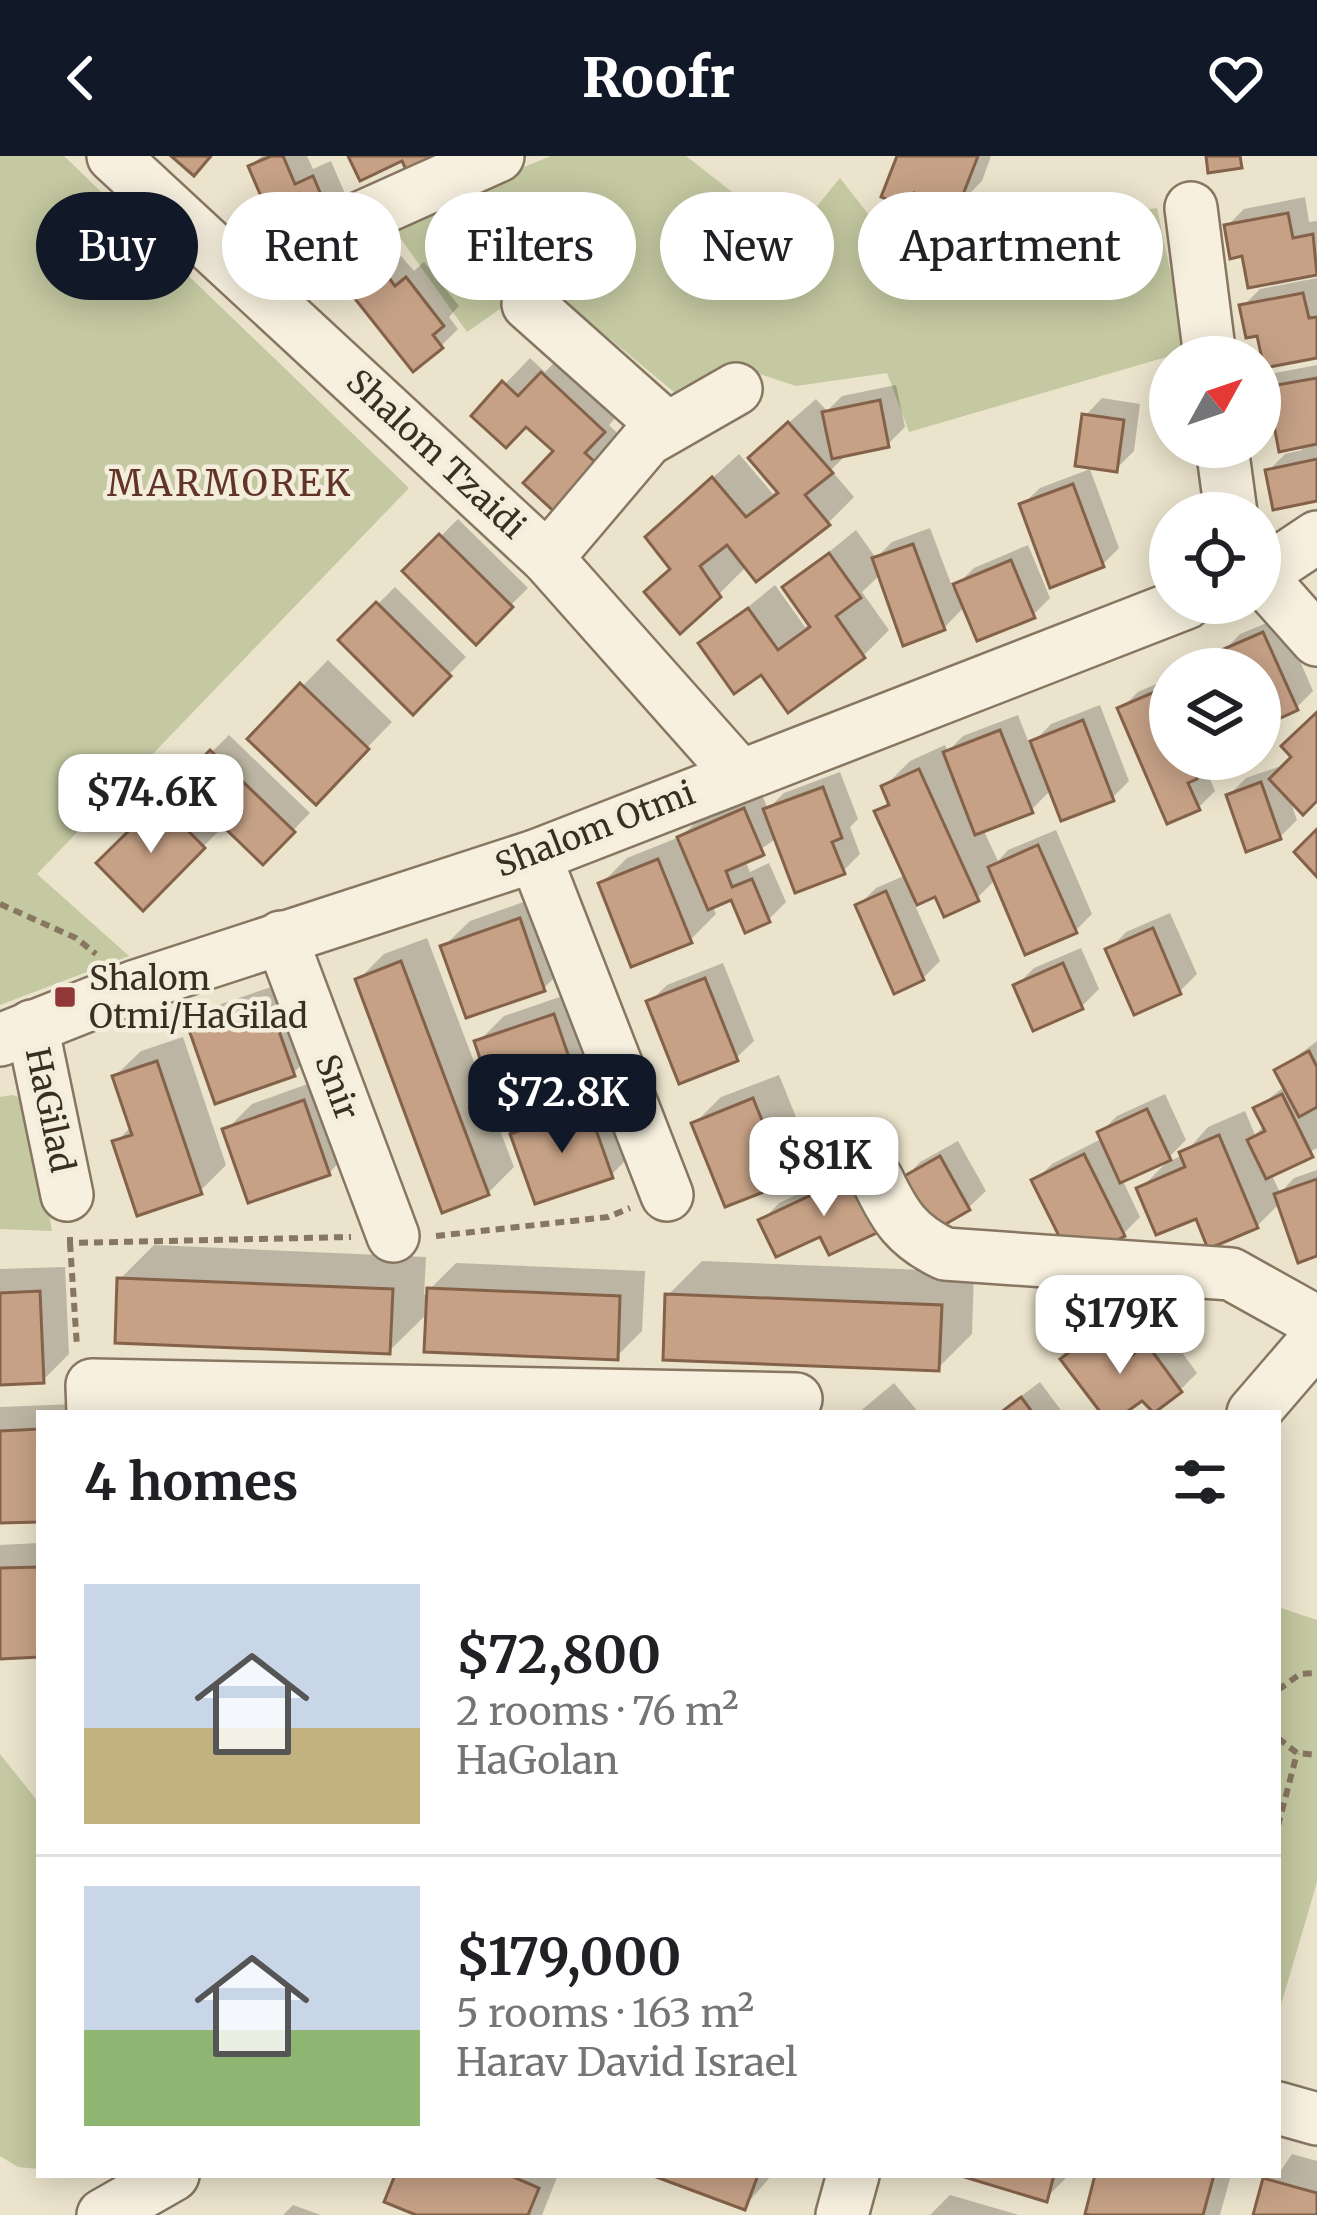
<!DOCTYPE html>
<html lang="en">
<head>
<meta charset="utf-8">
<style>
	:root { --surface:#fff; --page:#f2f2f2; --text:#202124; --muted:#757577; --line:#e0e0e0; --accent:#111827 }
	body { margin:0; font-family:Merriweather,serif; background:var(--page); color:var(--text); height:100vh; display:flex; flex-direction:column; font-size:45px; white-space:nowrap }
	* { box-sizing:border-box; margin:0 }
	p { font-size:39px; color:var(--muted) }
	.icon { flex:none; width:66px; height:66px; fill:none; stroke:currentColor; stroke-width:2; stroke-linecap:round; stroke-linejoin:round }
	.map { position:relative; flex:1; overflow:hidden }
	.drawer { position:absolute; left:36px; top:1254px; width:1245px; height:768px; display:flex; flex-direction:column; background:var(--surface); border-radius:0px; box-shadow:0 6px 30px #0003 }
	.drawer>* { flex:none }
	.guide { position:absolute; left:36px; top:36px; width:1245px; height:108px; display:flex; gap:24px }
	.needle { width:78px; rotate:50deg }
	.controls { position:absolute; left:1149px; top:180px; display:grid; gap:24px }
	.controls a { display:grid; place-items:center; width:132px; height:132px; border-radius:50%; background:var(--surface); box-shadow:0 6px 30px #0003; font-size:60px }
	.price { position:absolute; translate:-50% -102px; padding:0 27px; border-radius:24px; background:#fff; color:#222; font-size:39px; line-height:78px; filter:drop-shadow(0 3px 6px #0008) }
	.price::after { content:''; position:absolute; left:50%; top:72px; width:36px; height:27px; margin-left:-18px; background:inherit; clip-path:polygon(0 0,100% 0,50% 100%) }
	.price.active { background:var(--accent); color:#fff }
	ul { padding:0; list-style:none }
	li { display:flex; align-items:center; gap:36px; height:300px; padding:0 48px }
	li+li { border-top:3px solid var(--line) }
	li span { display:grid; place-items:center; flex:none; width:336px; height:240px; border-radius:0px; color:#555 }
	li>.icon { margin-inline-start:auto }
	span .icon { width:144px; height:144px; fill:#fffc; stroke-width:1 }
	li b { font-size:51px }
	h2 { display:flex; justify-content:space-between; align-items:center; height:144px; padding:0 48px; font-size:51px }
	.tag { padding:0 42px; border-radius:54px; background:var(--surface); box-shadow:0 6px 30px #0003; font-size:42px; line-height:108px }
	.tag.active { background:var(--accent); color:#fff }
	header { display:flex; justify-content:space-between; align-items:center; height:156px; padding:0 48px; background:var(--accent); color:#fff; font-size:54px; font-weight:800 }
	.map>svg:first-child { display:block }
</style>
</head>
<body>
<header><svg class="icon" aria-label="back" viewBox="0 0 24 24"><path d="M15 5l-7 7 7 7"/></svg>Roofr<svg class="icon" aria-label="heart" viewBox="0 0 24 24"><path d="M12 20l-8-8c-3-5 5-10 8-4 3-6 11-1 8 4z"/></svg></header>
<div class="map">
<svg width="1317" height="2059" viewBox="0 0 1317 2059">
	<rect width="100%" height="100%" fill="#ebe3cc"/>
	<!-- green -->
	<g fill="#c4c9a1">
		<path d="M0,0H64L409,332L37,718L129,800L0,849Z"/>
		<path d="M551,0H686L791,82L840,22L873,64L929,85L1157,52L1187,195L909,276L887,217L796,230L742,212L680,241L540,125L467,176L389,66Z"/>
		<path d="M12,939L26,943L32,955L52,1075L0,1073V941Z"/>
		<path d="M1278,1451L1317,1464V1726L1278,1859Z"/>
		<path d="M0,1598L39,1647V2013L18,2011L0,2000Z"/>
	</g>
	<!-- shadow -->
	<g fill="#0003">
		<path d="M262,0H307L313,13L331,5L346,40L328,58L251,10Z"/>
		<path d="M901,0H991L982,25L956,51L920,36L908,48Z"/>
		<path d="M1305,41L1309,66L1317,65V116L1251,128L1244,97L1227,70L1244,53Z"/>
		<path d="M401,100L414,115L424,106L459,150L449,161L458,173L441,190L356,139Z"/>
		<path d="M1317,122V199L1243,150L1260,133Z"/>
		<path d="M568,193L628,248L609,269L627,287L586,332L505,228L530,202L545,216Z"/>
		<path d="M1317,209V342L1268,315L1285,298L1302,294L1275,261L1264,263L1260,244V232L1275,217Z"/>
		<path d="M896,229L905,271L888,288L849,296L831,314L854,341L828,367L756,422L747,410L719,438L673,412L675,356L739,298L773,338L779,333L777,277L816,243L827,255L842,240Z"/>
		<path d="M1102,242L1140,248L1134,295L1116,313L1085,260Z"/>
		<path d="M1090,313L1119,392L1102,409L1022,349L1040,332Z"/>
		<path d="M458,363L528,432L476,484L406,415Z"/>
		<path d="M930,372L953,433L974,412L1028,389L1050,442L1033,459L965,450L944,472L881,418L862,436L889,474L863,500L762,515L702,488L775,429L805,471L811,467L786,431L856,374L876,402L892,386Z"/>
		<path d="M395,431L466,501L413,555L342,484Z"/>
		<path d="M1281,461L1313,535L1296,552L1267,543L1260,546V513H1211L1227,506L1223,496L1240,478Z"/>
		<path d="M328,504L392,566L316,644L251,583Z"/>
		<path d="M1170,522V603H1213L1205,611L1215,635L1198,652L1121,553L1138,536Z"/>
		<path d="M1100,549L1129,625L1112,642L1052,633L1031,654L983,673L998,705L1008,694L1056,674L1092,758L1075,775L996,723L977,742L936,737L914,747L940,805L923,822L859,749L876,732L906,719L878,656L890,644L884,631L910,605L945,589L948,595L963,580L1018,559L1030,590L1051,568Z"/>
		<path d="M1317,559V641L1288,638L1297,664L1280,681L1229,639L1246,622L1278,611L1280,616L1295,601Z"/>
		<path d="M229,579L310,657L263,705L225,669L143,750L100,707Z"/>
		<path d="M840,616L858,663L850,671L860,698L843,715L777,682L745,704L750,716L769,707L786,746L769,763L733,740L712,749L716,758L690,784L601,728L627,702L682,680L698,664L761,637L768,653L784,637Z"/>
		<path d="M546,738L570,806L544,832L444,790L470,765Z"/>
		<path d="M1170,757L1197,818L1180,835L1109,794L1126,776Z"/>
		<path d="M427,782L514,1011L488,1037L358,824L384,798Z"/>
		<path d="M1081,792L1099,833L1082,850L1017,829L1034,812Z"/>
		<path d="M723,807L754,885L736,902L650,846L667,829Z"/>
		<path d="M295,823L319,892L293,917L193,875L218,849Z"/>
		<path d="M580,834L603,901L578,927L478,886L504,860Z"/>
		<path d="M183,881L226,1009L200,1035L116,986L132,970L115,920L141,895Z"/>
		<path d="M1317,885V992L1271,1017L1280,1037L1294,1022L1317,1014V1097L1280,1047L1257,1070L1197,1059L1140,1033L1166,1007L1183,999L1208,971L1245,955L1255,979L1265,969L1257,952L1285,930L1277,915Z"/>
		<path d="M779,919L811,998L785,1024L695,967L721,941Z"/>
		<path d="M330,920L354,991L329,1017L226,974L252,948Z"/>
		<path d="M614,927L637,993L611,1019L514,979L540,953Z"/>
		<path d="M1165,938L1186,984L1169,1001L1122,1023L1140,1061L1123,1078L1078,1077L1035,1025L1052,1008L1103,982L1100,977L1117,960Z"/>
		<path d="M958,985L986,1035L968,1052L903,1024L920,1006Z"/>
		<path d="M874,1003L821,1077L762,1065L779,1047Z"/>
		<path d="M154,1089L426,1101L424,1139L456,1107L645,1115L642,1175L616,1201L429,1156L389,1195L120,1123Z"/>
		<path d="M702,1105L974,1116L972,1178L938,1212L668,1139Z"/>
		<path d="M65,1111L69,1198L43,1224L0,1226V1113Z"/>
		<path d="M1114,1161L1138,1193L1165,1173L1197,1217L1180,1234L1143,1240L1120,1257H1104L1064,1203Z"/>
		<path d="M1040,1226L1063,1257H1000L1004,1253Z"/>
		<path d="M894,1227L919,1257H858Z"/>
		<path d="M74,1248V1257H39V1363L0,1364V1251Z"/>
		<path d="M39,1387V1498L0,1500V1389Z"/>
		<path d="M1292,1998L1317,2005V2059H1256L1266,2024L1278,2019Z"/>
		<path d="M398,2019H558L542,2059H424Z"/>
		<path d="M660,2019H772L745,2050Z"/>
		<path d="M969,2019H1069L1046,2042Z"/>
		<path d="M1099,2019H1231L1220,2059H1101Z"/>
		<path d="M950,2039L1019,2059H930Z"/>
		<path d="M293,2049L321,2059H283Z"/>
	</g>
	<!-- building -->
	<g fill="#c6a186" stroke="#846249" stroke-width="3">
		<path d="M171,0H211L194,20Z"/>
		<path d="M271,0H283L295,28L313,20L330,60L305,71L301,61L275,73L248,10Z"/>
		<path d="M348,0H433L436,7L409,20L402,5L360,25Z"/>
		<path d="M897,0H978L957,54L914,37L908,52L881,41Z"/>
		<path d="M1206,0H1240L1242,12L1208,17Z"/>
		<path d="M1288,57L1293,82L1313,78L1317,119L1248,132L1242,100L1230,103L1224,69Z"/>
		<path d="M383,114L395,130L406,121L444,170L433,179L443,192L413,216L352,139Z"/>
		<path d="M1303,137L1309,162L1317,161V202L1264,212L1257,180L1246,182L1239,149Z"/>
		<path d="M541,216L605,276L585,297L604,314L560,361L523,327L553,295L526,271L506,292L471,260L502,225L518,240Z"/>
		<path d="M1317,222V288L1279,296L1273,264L1261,266L1260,232Z"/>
		<path d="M880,244L889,291L832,303L822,256Z"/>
		<path d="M1082,258L1124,264L1117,316L1075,310Z"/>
		<path d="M788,266L833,317L805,339L830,369L756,426L727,389L700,410L721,441L680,478L644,436L670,413L645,381L712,321L746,361L778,337L748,302Z"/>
		<path d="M1317,303V345L1273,354L1265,314Z"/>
		<path d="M1073,328L1104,411L1050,432L1019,348Z"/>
		<path d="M439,378L513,451L476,489L402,415Z"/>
		<path d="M913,388L945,474L903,490L872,402Z"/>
		<path d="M829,397L861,442L836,460L865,502L788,557L761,519L734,538L698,487L748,452L778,494L810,471L782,431Z"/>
		<path d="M1011,404L1035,462L977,485L953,428Z"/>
		<path d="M376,446L451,520L413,559L338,484Z"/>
		<path d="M1263,476L1298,554L1274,565L1266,547L1260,549V513H1227L1219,495Z"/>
		<path d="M300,527L369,593L316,649L247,583Z"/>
		<path d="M1159,534L1170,559V603H1189L1197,623L1188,627L1200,654L1167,668L1117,552Z"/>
		<path d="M1317,556V645L1303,659L1269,623L1291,601L1281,590Z"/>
		<path d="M1083,564L1114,645L1061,665L1030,585Z"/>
		<path d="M1000,574L1033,657L975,679L943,596Z"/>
		<path d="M210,594L295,676L263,709L178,627Z"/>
		<path d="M919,613L979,745L944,761L935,741L917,749L874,655L889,649L881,630Z"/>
		<path d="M1261,626L1281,683L1246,696L1226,639Z"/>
		<path d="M823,631L842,682L832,686L845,718L795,737L763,653Z"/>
		<path d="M159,645L205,692L143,755L96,707Z"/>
		<path d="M744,652L764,699L726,715L732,731L752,723L770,766L745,777L731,744L708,754L677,681Z"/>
		<path d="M1317,673V721L1294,696Z"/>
		<path d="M1038,689L1077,777L1025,799L988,711Z"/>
		<path d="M658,703L692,787L631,811L598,727Z"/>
		<path d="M886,735L924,824L894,838L855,749Z"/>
		<path d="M520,762L545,835L466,862L440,790Z"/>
		<path d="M1153,772L1181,838L1134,859L1105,793Z"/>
		<path d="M401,805L489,1039L442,1057L355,823Z"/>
		<path d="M1063,807L1083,853L1033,875L1013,829Z"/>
		<path d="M705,822L738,905L679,928L646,845Z"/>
		<path d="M269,847L295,920L215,948L189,874Z"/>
		<path d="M554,858L579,930L499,958L474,885Z"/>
		<path d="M1309,895L1317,911V951L1299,961L1274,914Z"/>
		<path d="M157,905L202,1038L137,1060L112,985L132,979L112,920Z"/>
		<path d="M1282,938L1313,1001L1266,1023L1247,984L1265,975L1253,952Z"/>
		<path d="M753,942L787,1027L725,1051L691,967Z"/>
		<path d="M304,944L330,1019L248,1047L222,973Z"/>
		<path d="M588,951L613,1022L535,1048L510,978Z"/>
		<path d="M1147,953L1171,1004L1120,1027L1097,976Z"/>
		<path d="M1219,979L1258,1072L1208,1093L1196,1063L1156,1079L1136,1032L1185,1011L1179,996Z"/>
		<path d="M1084,998L1125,1080L1086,1100L1077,1081L1063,1088L1031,1024Z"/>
		<path d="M940,1000L970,1054L930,1077L899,1023Z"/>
		<path d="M856,1018L883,1074L829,1099L820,1081L776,1101L758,1064Z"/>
		<path d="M1317,1023V1100L1298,1107L1274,1038Z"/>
		<path d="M117,1122L393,1133L390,1198L115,1187Z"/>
		<path d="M427,1132L620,1140L618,1204L424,1196Z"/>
		<path d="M40,1135L44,1227L0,1229V1137Z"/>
		<path d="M665,1138L942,1149L939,1215L663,1204Z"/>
		<path d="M1096,1176L1120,1208L1147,1188L1182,1236L1154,1257L1142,1245L1125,1257H1101L1060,1203Z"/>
		<path d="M1021,1241L1033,1257H1000Z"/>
		<path d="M39,1273V1366L0,1367V1275Z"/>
		<path d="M39,1411V1501L0,1503V1412Z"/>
		<path d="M395,2019H509L539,2032L528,2059H416L384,2046Z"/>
		<path d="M651,2019H758L745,2054Z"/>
		<path d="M958,2019H1054L1047,2046Z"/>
		<path d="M1095,2019H1214L1203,2059H1090L1085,2058Z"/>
		<path d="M1263,2022L1317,2037V2059H1253Z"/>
	</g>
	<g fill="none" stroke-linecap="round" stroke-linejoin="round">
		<defs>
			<g id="minor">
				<path d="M113,0L547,402L738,617"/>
				<path d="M1191,52L1210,201"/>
				<path d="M246,122L360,62L498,0"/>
				<path d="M528,148L667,272"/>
				<path d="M1222,291L1231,357"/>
				<path d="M547,402L647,284L736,233"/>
				<path d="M1260,419L1317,381"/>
				<path d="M1260,420L1317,484"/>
				<path d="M535,700L667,1039"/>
				<path d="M281,781L393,1080"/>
				<path d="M32,870L67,1039"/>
				<path d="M0,884L136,830L535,700L1186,447"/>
				<path d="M877,1023C895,1061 907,1080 945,1098L1231,1118L1317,1166"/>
				<path d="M93,1257L92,1229L796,1243"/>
				<path d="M1253,1257L1315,1185"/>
				<path d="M1278,1952L1317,1963"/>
				<path d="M103,2059L173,2019"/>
				<path d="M842,2059L853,2019"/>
			</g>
		</defs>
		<!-- minor casing -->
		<use href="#minor" stroke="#877661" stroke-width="56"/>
		<!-- path -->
		<g stroke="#877661" stroke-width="6" stroke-dasharray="9 6" stroke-linecap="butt">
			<path d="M0,748L76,782L96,798"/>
			<path d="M436,1080L608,1061L630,1052"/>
			<path d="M70,1081V1087L351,1081"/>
			<path d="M70,1087L77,1191"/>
			<path d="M1278,1534L1300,1518L1317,1517"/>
			<path d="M1278,1582L1297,1597L1317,1599"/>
			<path d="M1278,1670L1297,1597"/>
		</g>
		<!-- minor -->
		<use href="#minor" stroke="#f7f0df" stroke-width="51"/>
	</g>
	<!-- markers -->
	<rect fill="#913737" stroke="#f3eddb" stroke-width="4.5" x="53" y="829" width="24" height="24" rx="6"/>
	<g text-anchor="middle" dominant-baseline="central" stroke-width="9" stroke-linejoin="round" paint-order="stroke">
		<!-- street labels -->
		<g font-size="33" fill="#3a2e23" stroke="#f3eddb">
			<text transform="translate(436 298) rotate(43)">Shalom Tzaidi</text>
			<text transform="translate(595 673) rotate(-21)">Shalom Otmi</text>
			<text transform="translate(337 931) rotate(70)">Snir</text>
			<text transform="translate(50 954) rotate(78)">HaGilad</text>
		</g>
		<!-- poi labels -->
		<g font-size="33" fill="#3a2e23" stroke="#f3eddb" text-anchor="start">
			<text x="89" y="822">Shalom<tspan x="89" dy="38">Otmi/HaGilad</tspan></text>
		</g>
		<!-- neighbourhood labels -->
		<g font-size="36" letter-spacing="3" fill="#623427" stroke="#f3eddb">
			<text x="230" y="327">MARMOREK</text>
		</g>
	</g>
</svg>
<div class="controls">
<a><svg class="needle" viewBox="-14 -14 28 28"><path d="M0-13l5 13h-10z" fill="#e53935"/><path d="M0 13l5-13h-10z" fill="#757577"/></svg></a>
<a><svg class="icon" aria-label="locate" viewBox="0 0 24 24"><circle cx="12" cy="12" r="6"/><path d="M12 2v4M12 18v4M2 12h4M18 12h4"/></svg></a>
<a><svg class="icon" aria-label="layers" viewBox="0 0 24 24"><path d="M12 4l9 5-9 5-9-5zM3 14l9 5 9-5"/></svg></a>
</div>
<b class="price" style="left:151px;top:700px">$74.6K</b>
<b class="price active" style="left:562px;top:1000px">$72.8K</b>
<b class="price" style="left:824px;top:1063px">$81K</b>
<b class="price" style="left:1120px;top:1221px">$179K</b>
<div class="guide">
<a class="tag active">Buy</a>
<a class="tag">Rent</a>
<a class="tag">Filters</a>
<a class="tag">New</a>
<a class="tag">Apartment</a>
</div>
<section class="drawer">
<h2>4 homes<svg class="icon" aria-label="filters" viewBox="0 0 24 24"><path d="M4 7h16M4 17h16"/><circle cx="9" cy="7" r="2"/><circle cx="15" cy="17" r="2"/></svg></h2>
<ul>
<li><span style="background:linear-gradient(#c9d6e8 60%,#c2b280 0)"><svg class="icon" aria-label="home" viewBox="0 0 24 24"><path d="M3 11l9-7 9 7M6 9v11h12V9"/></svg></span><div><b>$72,800</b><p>2 rooms · 76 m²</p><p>HaGolan</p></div></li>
<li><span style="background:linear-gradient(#c9d6e8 60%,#8fb573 0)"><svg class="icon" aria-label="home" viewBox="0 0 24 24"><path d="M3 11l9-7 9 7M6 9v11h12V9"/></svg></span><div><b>$179,000</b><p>5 rooms · 163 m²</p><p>Harav David Israel</p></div></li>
</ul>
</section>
</div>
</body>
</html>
